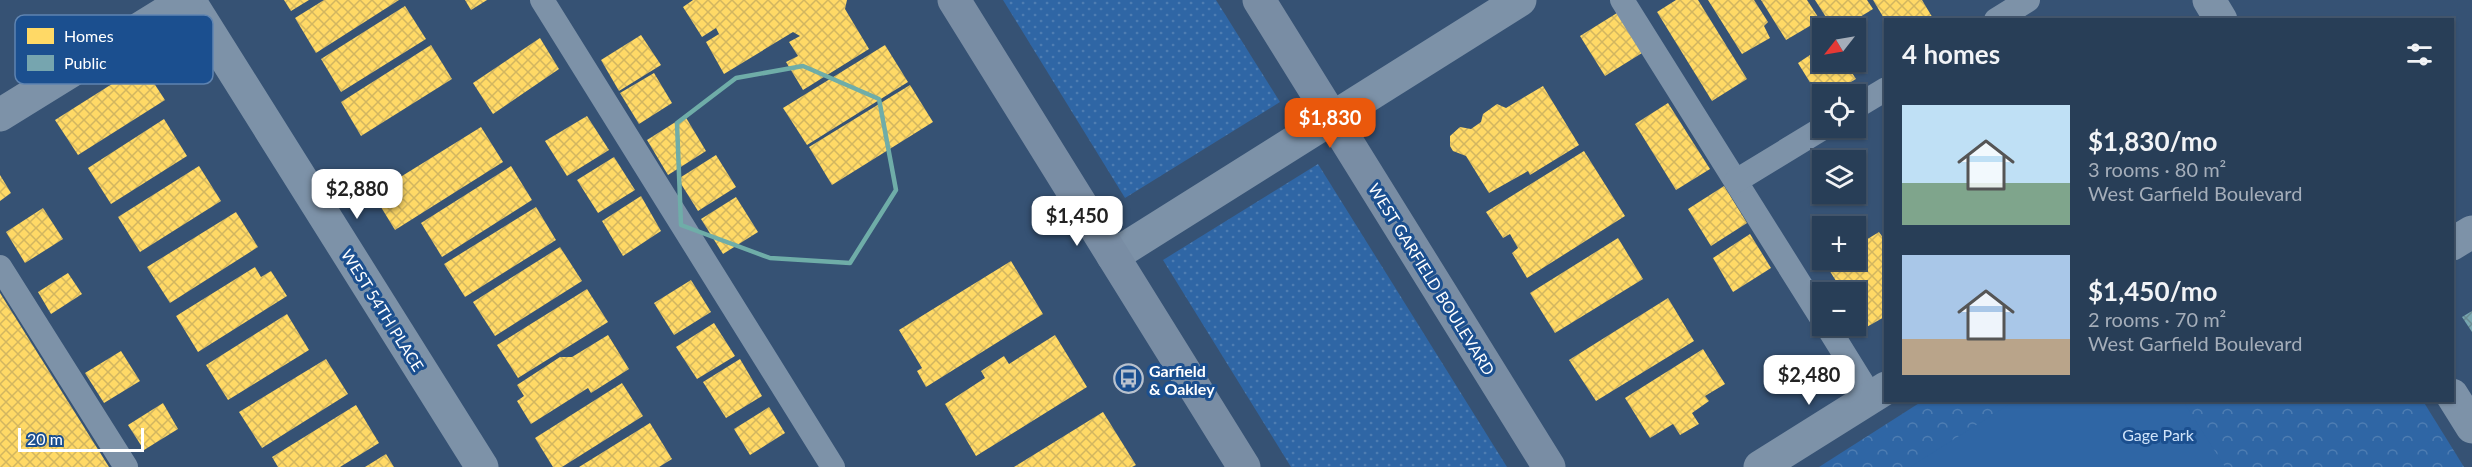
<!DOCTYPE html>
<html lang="en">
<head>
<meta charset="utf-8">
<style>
	:root { --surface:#283e57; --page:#344961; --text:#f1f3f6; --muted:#a5aeba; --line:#44576d; --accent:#ea580c }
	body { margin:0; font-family:Lato,sans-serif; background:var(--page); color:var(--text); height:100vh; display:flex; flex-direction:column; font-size:22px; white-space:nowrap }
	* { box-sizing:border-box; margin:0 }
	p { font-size:20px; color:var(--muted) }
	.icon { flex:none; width:33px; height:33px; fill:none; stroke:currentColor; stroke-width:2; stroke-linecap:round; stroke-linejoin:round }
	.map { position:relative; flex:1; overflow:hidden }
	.panel { position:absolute; left:1884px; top:18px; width:570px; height:384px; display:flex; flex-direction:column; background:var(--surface); border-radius:0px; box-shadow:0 2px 4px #0004,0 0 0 2px var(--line) }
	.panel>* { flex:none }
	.needle { width:39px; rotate:239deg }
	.controls { position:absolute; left:1812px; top:18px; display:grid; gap:12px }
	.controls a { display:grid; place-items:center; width:54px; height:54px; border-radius:0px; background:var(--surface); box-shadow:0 2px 4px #0004,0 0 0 2px var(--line); font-size:30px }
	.scale { position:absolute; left:18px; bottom:15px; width:126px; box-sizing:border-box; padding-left:6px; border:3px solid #fff; border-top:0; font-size:16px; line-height:21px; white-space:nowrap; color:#fff; -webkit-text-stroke:4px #1b4f8f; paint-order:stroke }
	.price { position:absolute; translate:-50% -51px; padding:0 14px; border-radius:12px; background:#fff; color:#222; font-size:20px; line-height:39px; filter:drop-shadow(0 2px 3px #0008) }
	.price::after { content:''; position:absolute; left:50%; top:36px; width:18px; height:14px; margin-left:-9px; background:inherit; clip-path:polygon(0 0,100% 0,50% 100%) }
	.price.active { background:var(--accent); color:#fff }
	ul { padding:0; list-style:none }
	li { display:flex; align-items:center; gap:18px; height:150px; padding:0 18px }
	li span { display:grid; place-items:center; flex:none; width:168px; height:120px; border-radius:0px; color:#555 }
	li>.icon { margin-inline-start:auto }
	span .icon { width:72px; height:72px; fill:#fffc; stroke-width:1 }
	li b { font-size:26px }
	h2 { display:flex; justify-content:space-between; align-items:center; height:72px; padding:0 18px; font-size:26px }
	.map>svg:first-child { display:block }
</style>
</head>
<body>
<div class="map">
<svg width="2472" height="467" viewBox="0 0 2472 467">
	<defs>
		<pattern id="grass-dots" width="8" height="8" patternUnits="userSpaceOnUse" patternTransform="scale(1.5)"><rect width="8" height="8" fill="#2f66a5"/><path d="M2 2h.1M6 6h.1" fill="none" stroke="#4e7db2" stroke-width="1.8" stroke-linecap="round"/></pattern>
		<pattern id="forest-crowns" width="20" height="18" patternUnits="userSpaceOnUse" patternTransform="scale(1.5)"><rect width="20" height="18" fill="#2f66a5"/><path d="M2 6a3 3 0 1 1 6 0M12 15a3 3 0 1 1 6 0" fill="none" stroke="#4e7db2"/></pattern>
		<pattern id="homes-cross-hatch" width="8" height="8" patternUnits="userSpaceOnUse" patternTransform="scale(1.5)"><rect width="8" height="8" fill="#ffd966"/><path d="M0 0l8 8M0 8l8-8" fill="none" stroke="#d2b660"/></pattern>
		<pattern id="public-cross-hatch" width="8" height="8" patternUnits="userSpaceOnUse" patternTransform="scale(1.5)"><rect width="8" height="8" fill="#76a5af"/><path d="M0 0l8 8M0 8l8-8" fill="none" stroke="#698a91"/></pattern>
	</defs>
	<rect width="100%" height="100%" fill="#365274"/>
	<!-- grass -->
	<g fill="url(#grass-dots)">
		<path d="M1003,0H1216L1280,102L1125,198Z"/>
		<path d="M1318,164L1507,467H1291L1163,260Z"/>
	</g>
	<!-- forest -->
	<path fill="url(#forest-crowns)" d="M1924,400L2423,401L2464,467H1819Z"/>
	<!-- garden -->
	<path fill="#2f66a5" d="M2016,400L2183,401L2225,467H1910Z"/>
	<!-- homes -->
	<g fill="url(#homes-cross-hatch)">
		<path d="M284,0H309L291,11Z"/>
		<path d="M324,0H399L316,53L295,18Z"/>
		<path d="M465,0H487L471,10Z"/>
		<path d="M693,0H847L845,9L869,49L803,90L786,62L798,56L789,42L800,36L793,32L724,74L706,42L719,34L716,28L702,37L683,7Z"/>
		<path d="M1676,0H1698L1747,79L1712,101L1657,12Z"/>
		<path d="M1708,0H1754L1768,22L1764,26L1770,38L1742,54Z"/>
		<path d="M1761,0H1807L1820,20L1786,40Z"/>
		<path d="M1815,0H1867L1873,9L1842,28H1833Z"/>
		<path d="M1873,0H1922L1934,20H1885Z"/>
		<path d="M405,6L426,39L341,92L321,59Z"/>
		<path d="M1617,13L1642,53L1605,76L1580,36Z"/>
		<path d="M641,35L661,65L619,91L601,60Z"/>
		<path d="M540,38L559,69L493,114L473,83Z"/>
		<path d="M431,45L452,79L361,136L341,102Z"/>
		<path d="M885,45L908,82L807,145L783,108Z"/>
		<path d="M1822,47V62H1845L1856,79L1830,94H1822V102L1798,63Z"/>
		<path d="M142,65L165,100L78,155L55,120Z"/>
		<path d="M654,73L672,103L639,124L620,93Z"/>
		<path d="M910,85L933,122L832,185L809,147Z"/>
		<path d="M1543,86L1579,145L1530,175L1528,171L1489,193L1466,156L1453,151L1450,146V136L1460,127L1471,129L1481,122L1483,114L1497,104L1506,108Z"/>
		<path d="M1668,103L1710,169L1676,190L1635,124Z"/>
		<path d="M587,116L609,150L567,176L545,141Z"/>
		<path d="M685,116L706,151L668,175L647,140Z"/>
		<path d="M164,119L187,156L111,204L88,168Z"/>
		<path d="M481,127L503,162L395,230L373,194Z"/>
		<path d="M1584,151L1625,216L1527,278L1512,253L1518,248L1510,234L1503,238L1486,212Z"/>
		<path d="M716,155L736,187L698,211L678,179Z"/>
		<path d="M614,157L635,190L598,213L577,180Z"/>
		<path d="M199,166L221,201L140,252L118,217Z"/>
		<path d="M511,166L532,200L442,257L421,223Z"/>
		<path d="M0,175L11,193L0,201Z"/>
		<path d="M1724,186L1747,223L1711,246L1688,209Z"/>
		<path d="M641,196L661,231L623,256L602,221Z"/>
		<path d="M736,197L758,232L723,254L701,219Z"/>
		<path d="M536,207L556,240L465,297L444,264Z"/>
		<path d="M43,208L63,239L25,263L6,232Z"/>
		<path d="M236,212L258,247L170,303L147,267Z"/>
		<path d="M1879,232L1886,242V316L1865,328L1856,314V292H1843L1826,265L1834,260H1856V246Z"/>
		<path d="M1750,234L1771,268L1733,292L1713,258Z"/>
		<path d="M1618,238L1643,279L1555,333L1530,293Z"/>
		<path d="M560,247L582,281L495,336L473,302Z"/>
		<path d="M1011,261L1043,314L926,387L917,371L922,368L899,330Z"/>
		<path d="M255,267L261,277L271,271L287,296L198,352L176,316Z"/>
		<path d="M68,273L82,294L51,314L38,292Z"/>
		<path d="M691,280L711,312L674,335L654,303Z"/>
		<path d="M587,289L608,322L518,378L497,345Z"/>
		<path d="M0,293L109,467H0Z"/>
		<path d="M1668,298L1694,341L1596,401L1569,360Z"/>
		<path d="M287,314L309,350L228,400L206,365Z"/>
		<path d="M714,323L735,356L697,379L676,347Z"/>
		<path d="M608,335L629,369L591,393L588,388L531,424L517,401L524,396L517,385L560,357H572Z"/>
		<path d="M1055,335L1087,387L976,456L945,404L985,378L981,371L1004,356L1009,364Z"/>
		<path d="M1703,349L1725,384L1705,396L1709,401L1692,413L1699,424L1680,435L1673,424L1650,438L1625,398Z"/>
		<path d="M121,351L140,381L104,403L85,373Z"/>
		<path d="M326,359L348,394L262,448L239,412Z"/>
		<path d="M740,359L762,396L726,418L703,382Z"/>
		<path d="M622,383L643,416L562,467H553L535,438Z"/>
		<path d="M163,403L178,429L144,450L128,425Z"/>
		<path d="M356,405L379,443L340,467H278L272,457Z"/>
		<path d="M769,407L785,433L750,455L734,429Z"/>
		<path d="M1103,412L1136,465L1132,467H1014Z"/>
		<path d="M650,423L672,459L659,467H579Z"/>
		<path d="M386,454L394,467H365Z"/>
	</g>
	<!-- public -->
	<path fill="url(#public-cross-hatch)" d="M2472,311V332L2462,317Z"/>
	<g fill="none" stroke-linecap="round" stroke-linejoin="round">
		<!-- lane -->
		<g stroke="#7d92a8" stroke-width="24">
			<path d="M542,0L833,467"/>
			<path d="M1622,0L1822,319"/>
			<path d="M1996,20L2028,0"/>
			<path d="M1856,107L1886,89"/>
			<path d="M1736,181L1823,128"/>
			<path d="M0,267L126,467"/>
			<path d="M1827,326L1871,397"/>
		</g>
		<!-- street -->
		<g stroke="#7d92a8" stroke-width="33">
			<path d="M189,0L482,467"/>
			<path d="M2209,0L2221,20"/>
			<path d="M0,115L186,0"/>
			<path d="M2452,244L2472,232"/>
			<path d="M1113,256L1520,0"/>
			<path d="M2452,395L2472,427"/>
			<path d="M1760,467L1886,388"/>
		</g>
		<!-- secondary -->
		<g stroke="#798da4" stroke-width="33">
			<path d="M954,0L1244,467"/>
			<path d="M1259,0L1549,467"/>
		</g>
	</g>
	<!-- marked area -->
	<path fill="none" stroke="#6fada8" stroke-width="4.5" stroke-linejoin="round" d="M803,66L879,99L896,190L850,263L770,258L681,225L677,123L736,78Z"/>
	<!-- icons -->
	<defs>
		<symbol id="bus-ring" viewBox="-11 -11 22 22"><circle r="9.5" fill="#1b4f8f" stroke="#b9c2ce" stroke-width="1.5"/><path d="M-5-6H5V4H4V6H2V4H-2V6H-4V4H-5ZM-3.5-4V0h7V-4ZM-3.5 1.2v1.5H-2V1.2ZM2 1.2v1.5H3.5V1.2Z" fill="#b9c2ce"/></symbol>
	</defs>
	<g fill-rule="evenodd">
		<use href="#bus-ring" x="1112" y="362" width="33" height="33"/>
	</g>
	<g text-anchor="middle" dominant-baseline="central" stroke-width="6" stroke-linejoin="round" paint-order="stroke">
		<!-- street labels -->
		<g font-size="16" fill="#fff" stroke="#1b4f8f">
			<text transform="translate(1432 279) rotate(58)">WEST GARFIELD BOULEVARD</text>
			<text transform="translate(383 310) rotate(58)">WEST 54TH PLACE</text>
		</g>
		<!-- poi labels -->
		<g font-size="16" font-weight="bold" fill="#fff" stroke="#1b4f8f" text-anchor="start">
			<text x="1149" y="370">Garfield<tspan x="1149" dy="18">&amp; Oakley</tspan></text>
		</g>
		<!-- park labels -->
		<g font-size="16" fill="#cfe3fa" stroke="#1b4f8f">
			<text x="2158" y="434">Gage Park</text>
		</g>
	</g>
	<!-- legend -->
	<rect x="15" y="15" width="198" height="69" rx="9" fill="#1b4f8f" stroke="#5f84b1" stroke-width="1.5"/>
	<rect x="27" y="28" width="27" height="16" fill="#ffd966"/>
	<rect x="27" y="55" width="27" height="16" fill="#76a5af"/>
	<g font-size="16" fill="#fff">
		<text x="64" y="42">Homes</text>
		<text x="64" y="69">Public</text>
	</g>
</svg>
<div class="controls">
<a><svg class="needle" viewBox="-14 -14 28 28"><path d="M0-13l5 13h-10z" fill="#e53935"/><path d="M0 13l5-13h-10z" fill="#a5aeba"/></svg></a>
<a><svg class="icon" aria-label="locate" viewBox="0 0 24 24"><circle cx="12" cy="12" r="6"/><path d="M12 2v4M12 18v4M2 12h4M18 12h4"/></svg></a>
<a><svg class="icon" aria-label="layers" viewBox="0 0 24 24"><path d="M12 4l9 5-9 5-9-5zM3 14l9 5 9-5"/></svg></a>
<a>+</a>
<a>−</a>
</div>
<div class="scale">20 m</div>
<b class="price active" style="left:1330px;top:149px">$1,830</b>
<b class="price" style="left:357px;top:220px">$2,880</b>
<b class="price" style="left:1077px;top:247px">$1,450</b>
<b class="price" style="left:1809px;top:406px">$2,480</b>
<section class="panel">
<h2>4 homes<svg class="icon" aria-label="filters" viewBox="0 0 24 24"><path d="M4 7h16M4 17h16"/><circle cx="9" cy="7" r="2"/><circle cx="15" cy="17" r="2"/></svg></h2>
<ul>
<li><span style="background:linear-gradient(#bfe0f5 65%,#7fa58c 0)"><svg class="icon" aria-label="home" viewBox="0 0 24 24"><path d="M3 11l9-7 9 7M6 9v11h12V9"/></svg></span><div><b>$1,830/mo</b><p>3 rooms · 80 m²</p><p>West Garfield Boulevard</p></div></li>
<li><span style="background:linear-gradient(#a9c7e8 70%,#b9a48a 0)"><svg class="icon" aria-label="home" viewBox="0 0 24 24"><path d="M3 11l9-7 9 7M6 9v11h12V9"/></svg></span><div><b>$1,450/mo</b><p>2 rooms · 70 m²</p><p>West Garfield Boulevard</p></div></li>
</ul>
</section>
</div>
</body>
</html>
